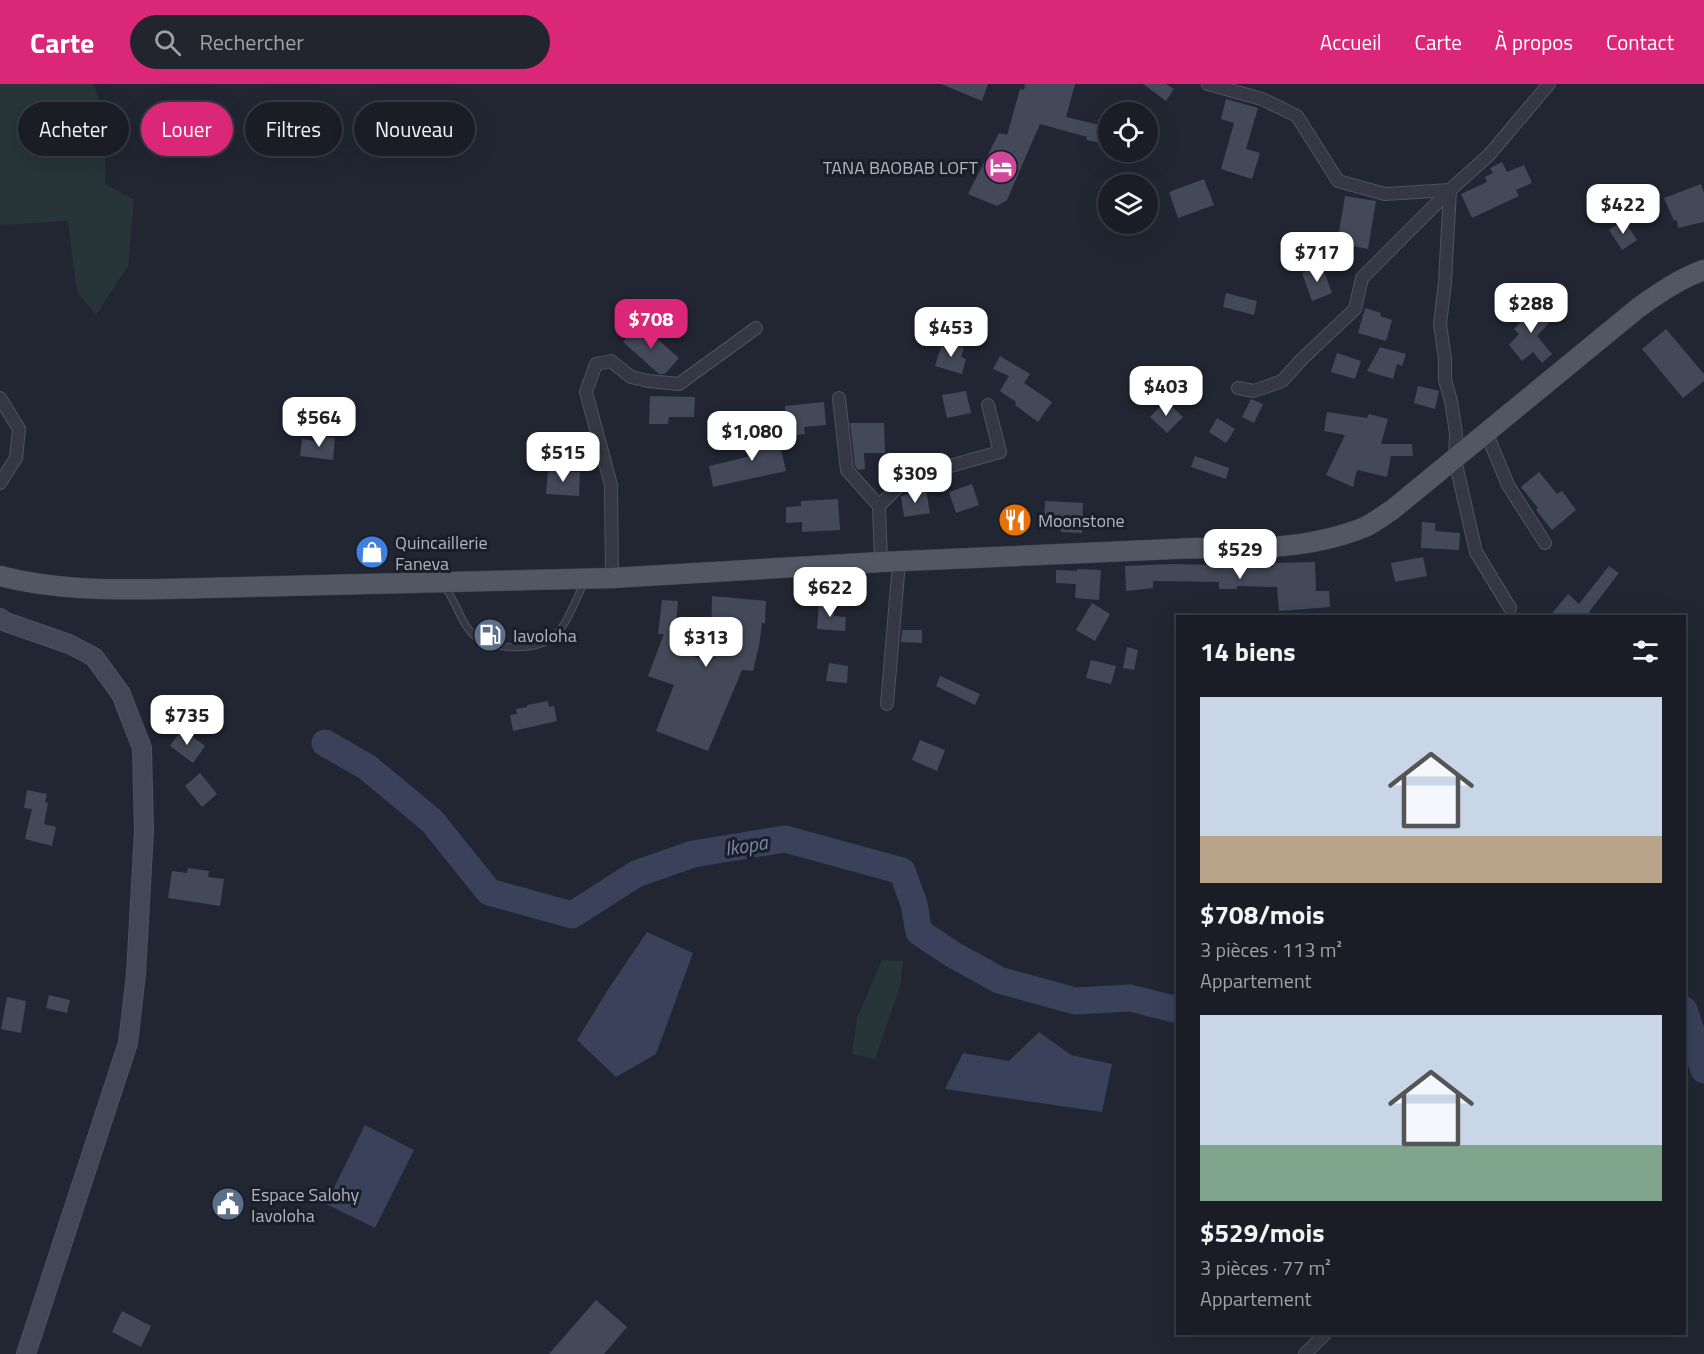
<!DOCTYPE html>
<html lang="fr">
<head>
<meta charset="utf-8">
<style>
	:root { --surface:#1a1c26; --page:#23252e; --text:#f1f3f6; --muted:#9fa1a7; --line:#383a43; --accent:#db2777 }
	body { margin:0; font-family:"Titillium Web",sans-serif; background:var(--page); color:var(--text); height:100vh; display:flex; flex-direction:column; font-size:22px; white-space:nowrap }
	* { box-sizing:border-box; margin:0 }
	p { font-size:20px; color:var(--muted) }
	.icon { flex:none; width:33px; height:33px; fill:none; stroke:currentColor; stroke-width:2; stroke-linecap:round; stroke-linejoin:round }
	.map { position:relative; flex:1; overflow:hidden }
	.drawer { position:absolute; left:1176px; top:531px; width:510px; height:720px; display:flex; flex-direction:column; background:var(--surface); border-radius:0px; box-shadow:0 6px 24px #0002,0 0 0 2px var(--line) }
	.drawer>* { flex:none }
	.banner { position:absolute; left:18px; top:18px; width:570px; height:54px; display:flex; gap:12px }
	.controls { position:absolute; left:1098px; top:18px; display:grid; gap:12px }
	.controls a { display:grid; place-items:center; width:60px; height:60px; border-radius:50%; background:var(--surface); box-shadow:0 6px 24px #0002,0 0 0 2px var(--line); font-size:30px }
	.price { position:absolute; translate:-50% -51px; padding:0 14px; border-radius:12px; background:#fff; color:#222; font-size:20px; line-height:39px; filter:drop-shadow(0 2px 3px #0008) }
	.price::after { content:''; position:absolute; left:50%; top:36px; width:18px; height:14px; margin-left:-9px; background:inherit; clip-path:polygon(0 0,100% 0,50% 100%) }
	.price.on { background:var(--accent); color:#fff }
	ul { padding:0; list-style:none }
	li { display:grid; align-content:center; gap:12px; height:318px; padding:0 24px }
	li span { display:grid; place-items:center; height:186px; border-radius:0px; color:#555 }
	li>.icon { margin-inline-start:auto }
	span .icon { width:108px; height:108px; fill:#fffc; stroke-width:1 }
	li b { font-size:26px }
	h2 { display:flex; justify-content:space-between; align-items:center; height:72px; padding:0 24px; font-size:26px }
	.tag { padding:0 21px; border-radius:27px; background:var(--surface); box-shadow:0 6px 24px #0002,0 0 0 2px var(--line); font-size:21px; line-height:54px }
	.tag.on { background:var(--accent); color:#fff }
	header { display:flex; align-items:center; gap:36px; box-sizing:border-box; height:84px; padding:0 30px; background:var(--accent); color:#fff }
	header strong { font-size:28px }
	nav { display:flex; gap:33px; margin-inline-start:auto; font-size:21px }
	.search { width:420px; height:54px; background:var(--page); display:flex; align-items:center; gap:15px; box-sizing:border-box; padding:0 21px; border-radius:33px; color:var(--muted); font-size:22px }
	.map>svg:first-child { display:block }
</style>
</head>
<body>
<header>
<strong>Carte</strong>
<div class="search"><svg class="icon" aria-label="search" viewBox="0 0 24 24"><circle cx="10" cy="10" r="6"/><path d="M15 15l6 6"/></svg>Rechercher</div>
<nav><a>Accueil</a><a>Carte</a><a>À propos</a><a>Contact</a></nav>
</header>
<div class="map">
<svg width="1704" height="1270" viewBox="0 0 1704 1270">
	<rect width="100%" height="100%" fill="#222633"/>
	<!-- green -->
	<g fill="#273538">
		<path d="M0,0H93L106,33L105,100L134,116L128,182L96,231L77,208L68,137L0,141Z"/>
		<path d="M882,876L903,877L900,903L875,975L852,970L857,934Z"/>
	</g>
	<!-- water -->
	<g fill="#39415b">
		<path d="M647,848L693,869L656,970L616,993L577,956L609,904Z"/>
		<path d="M1039,948L1071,971L1112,980L1102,1028L945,1005L963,969L1009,977Z"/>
		<path d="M365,1041L414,1066L375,1144L326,1120Z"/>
	</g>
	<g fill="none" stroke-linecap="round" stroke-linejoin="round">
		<!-- river -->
		<g stroke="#39415b" stroke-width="27">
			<path d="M325,659L367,683L432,737L489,808L572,831L636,790L693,770L785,755L902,787L914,820L919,848L952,870L999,896L1075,917L1130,914L1178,926"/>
			<path d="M1684,926L1704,986"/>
		</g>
	</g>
	<!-- building -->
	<g fill="#434958">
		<path d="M941,0H988L982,17Z"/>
		<path d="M1025,0H1075L1066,33L1104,42L1101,59L1086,56L1087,53L1040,40L1007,116L997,122L968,110L999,49L1007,51L1020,5L1024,6Z"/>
		<path d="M1143,0H1166L1174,5L1166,17Z"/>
		<path d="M1226,15L1258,24L1246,65L1260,69L1252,95L1221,85L1234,39L1221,35Z"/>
		<path d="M1502,78L1507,88L1524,81L1532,99L1516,106L1519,112L1472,134L1461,110L1487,98L1485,93L1493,89L1490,84Z"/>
		<path d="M1204,95L1214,121L1178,134L1169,108Z"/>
		<path d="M1701,100L1704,109V138L1678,144L1677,136L1674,137L1664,114Z"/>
		<path d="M1345,112L1376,117L1368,165L1337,159Z"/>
		<path d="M1624,136L1637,156L1622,166L1609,146Z"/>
		<path d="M1322,182L1332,209L1312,217L1302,189Z"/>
		<path d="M1226,209L1257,217L1254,231L1223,223Z"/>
		<path d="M1534,216L1543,225L1540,228L1550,238L1537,252L1552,270L1542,279L1533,268L1522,277L1509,261L1519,250L1514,245L1524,234L1520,231Z"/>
		<path d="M1365,224L1381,229L1380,232L1392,236L1386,257L1358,249Z"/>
		<path d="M639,239L679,274L665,290H659L623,258Z"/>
		<path d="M1666,245L1704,290V297L1683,314L1642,265Z"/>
		<path d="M943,257L964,264L961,273L966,275L962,290L935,282Z"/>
		<path d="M1380,263L1406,270L1402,282L1397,280L1393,295L1367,287Z"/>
		<path d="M1337,269L1361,277L1355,295L1331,288Z"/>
		<path d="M1000,272L1030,290L1024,299L1052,318L1038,338L1015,321L1016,318L1000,307L1009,292L993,285Z"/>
		<path d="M1418,302L1439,307L1435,325L1414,319Z"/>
		<path d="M966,307L971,329L947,334L942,311Z"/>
		<path d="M650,312L695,313L694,333H669L668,340H649Z"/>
		<path d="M1251,315L1263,320L1254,339L1242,333Z"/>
		<path d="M1166,317L1183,333L1167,349L1150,333Z"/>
		<path d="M824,318L826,341L804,343L805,350L788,352L785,322Z"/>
		<path d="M1327,328L1367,334L1369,330L1388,335L1381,360H1412L1413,372H1391L1387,393L1357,386L1353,403L1326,391L1345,351L1324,347Z"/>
		<path d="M1217,334L1235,345L1226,359L1209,348Z"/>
		<path d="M850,339H884L885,369H864L865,385L858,386L855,382Z"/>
		<path d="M777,348L786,387L713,403L709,382L751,372L748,354Z"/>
		<path d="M317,352L335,354L333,376L300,372L302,355L316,357Z"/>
		<path d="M1195,372L1229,384L1226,395L1191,383Z"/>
		<path d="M548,387L580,388L579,412L546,410Z"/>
		<path d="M1539,388L1557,410L1562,407L1576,426L1552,446L1536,426L1538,424L1521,403Z"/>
		<path d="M972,400L979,421L956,429L949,408Z"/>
		<path d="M926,406L930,429L904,433L901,412Z"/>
		<path d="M838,415L840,446L802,448V438L786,439V423L801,422V417Z"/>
		<path d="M1045,417L1083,419L1082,449L1061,448V440L1044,439Z"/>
		<path d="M1422,438L1435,439V447L1460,449L1459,466L1421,464Z"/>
		<path d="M1423,473L1427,492L1395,498L1391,479Z"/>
		<path d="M1315,478L1316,507H1329L1330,523L1279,527L1277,503L1237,502V505H1219V498L1153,497V504L1126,507L1125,482L1171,480L1216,481V479H1240V482L1273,483L1272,479Z"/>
		<path d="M1609,482L1619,489L1589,528L1595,532H1550L1568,510L1579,520Z"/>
		<path d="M1077,485L1101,486L1099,516L1075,514L1076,500L1056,499V486L1077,487Z"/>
		<path d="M712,512L766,517L765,539H762L759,562L753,587L742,586L708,667L656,647L674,601L648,592L664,550H658L662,516L678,517L674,564L701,575L711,548Z"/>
		<path d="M819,518H835L834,532L846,533L845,547L817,545Z"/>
		<path d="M1092,519L1110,530L1095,557L1076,546Z"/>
		<path d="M902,546H922V559L901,558Z"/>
		<path d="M1127,563L1138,566L1134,586L1123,584Z"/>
		<path d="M1091,576L1116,582L1111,600L1086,594Z"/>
		<path d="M829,579L848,582L847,599L826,597Z"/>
		<path d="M940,592L980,610L975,621L936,602Z"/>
		<path d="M548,617L549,623L554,622L557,637L513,647L510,631L517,630L516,625L527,623V621Z"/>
		<path d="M182,645L205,662L193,679L170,662Z"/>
		<path d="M920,656L945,666L937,687L912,676Z"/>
		<path d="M200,689L217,710L202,723L185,702Z"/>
		<path d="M27,706L47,710L45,718L48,719L44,740L56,743L52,762L25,755L32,725L24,724Z"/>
		<path d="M188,784L209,787L208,793L224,795L220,822L168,814L172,787L187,789Z"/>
		<path d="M49,911L70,916L67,929L46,924Z"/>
		<path d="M7,913L26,917L21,949L1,945Z"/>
		<path d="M596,1216L627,1243L604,1270H549Z"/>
		<path d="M122,1227L151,1242L141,1263L112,1248Z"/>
	</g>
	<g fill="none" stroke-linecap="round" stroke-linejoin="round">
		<defs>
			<path id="lane" d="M445,503C457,519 462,543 477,554C485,560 499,562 509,563C562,567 565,537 585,497"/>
			<g id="street">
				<path d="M1208,0L1262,15L1297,32L1338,97L1385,110L1450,106L1489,71L1549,0"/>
				<path d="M1450,106L1445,198L1440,240L1445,275V296L1451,317L1456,349L1455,376L1476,468L1510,524"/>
				<path d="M1238,304L1254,307L1282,297L1302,275L1355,225L1362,194L1450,106"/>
				<path d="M0,314L19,345L16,374L0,399"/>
				<path d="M839,314L847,386L879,422"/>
				<path d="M1486,348L1508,401L1545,459"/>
				<path d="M881,478L879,422L902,399L950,382L1000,368L988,321"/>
				<path d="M612,494L611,401L586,308L596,280L611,277L631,293L648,297L679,300L756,244"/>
				<path d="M887,620L899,479"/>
				<path d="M1305,1270L1325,1250"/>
			</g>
			<path id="secondary" d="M0,534L6,538L69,560L94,573L121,610L142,664L144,747L136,890L128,959L26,1270"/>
			<path id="primary" d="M0,492C53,506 109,506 164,505L612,494L881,478L1196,464C1253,465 1311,465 1365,443C1375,438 1384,431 1392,426L1638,224C1659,209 1679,195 1704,186"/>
		</defs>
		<!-- lane casing -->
		<use href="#lane" stroke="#4f535f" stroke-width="8"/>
		<!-- street casing -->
		<use href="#street" stroke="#4f535f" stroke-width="14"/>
		<!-- secondary casing -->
		<use href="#secondary" stroke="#4f535f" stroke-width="20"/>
		<!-- primary casing -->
		<use href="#primary" stroke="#3e424e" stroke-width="21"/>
		<!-- lane -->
		<use href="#lane" stroke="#353844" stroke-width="6"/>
		<!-- street -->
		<use href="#street" stroke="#353844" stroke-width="12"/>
		<!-- secondary -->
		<use href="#secondary" stroke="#434757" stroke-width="18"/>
		<!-- primary -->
		<use href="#primary" stroke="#535764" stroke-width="20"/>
	</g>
	<!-- icons -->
	<defs>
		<symbol id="hotel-disc" viewBox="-11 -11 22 22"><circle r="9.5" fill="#d1479c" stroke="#1a1e29"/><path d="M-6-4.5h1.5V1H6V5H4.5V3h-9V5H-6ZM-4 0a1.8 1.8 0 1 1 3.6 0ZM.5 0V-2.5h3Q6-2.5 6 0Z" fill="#fff"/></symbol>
		<symbol id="restaurant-disc" viewBox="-11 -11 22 22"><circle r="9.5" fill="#e8710a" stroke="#1a1e29"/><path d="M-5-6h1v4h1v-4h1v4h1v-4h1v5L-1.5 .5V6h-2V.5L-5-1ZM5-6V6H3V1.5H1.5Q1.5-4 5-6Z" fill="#fff"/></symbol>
		<symbol id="shop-disc" viewBox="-11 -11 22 22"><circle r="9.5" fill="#3f7fe0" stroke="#1a1e29"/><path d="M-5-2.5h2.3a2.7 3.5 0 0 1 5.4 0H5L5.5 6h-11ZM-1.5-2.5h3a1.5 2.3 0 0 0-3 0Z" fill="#fff"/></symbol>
		<symbol id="fuel-disc" viewBox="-11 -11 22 22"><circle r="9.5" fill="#5c6f8a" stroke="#1a1e29"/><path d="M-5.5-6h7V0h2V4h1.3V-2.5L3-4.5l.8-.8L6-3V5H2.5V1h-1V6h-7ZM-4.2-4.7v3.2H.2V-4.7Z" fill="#fff"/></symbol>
		<symbol id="civic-disc" viewBox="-11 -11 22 22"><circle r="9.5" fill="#5c6f8a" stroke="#1a1e29"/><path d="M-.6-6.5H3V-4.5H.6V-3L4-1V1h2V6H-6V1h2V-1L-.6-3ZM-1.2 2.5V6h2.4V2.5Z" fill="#fff"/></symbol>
	</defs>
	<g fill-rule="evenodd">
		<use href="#hotel-disc" x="982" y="64" width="38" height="38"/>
		<use href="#restaurant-disc" x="996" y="417" width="38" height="38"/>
		<use href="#shop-disc" x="353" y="449" width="38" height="38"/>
		<use href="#fuel-disc" x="471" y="532" width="38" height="38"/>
		<use href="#civic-disc" x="209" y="1101" width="38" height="38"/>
	</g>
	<g text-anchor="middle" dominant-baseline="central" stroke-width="6" stroke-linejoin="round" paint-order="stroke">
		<!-- poi labels -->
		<g font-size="18" fill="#afb3c1" stroke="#1a1e29" text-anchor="start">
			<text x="978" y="83" text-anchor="end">TANA BAOBAB LOFT</text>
			<text x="1038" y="436">Moonstone</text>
			<text x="395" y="458">Quincaillerie<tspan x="395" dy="21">Faneva</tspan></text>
			<text x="513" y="551">Iavoloha</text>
			<text x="251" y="1110">Espace Salohy<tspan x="251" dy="21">Iavoloha</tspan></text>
		</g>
		<!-- water labels -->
		<g font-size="20" font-style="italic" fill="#7b86a6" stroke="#1a1e29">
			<text transform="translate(746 761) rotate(-9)">Ikopa</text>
		</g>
	</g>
</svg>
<div class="controls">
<a><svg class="icon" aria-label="locate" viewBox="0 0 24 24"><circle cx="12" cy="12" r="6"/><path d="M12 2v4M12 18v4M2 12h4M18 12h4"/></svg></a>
<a><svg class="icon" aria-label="layers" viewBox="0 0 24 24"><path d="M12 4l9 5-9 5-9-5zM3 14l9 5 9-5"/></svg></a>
</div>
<b class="price" style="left:1623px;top:151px">$422</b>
<b class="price" style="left:1317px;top:199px">$717</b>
<b class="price" style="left:1531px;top:250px">$288</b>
<b class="price on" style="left:651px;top:266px">$708</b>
<b class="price" style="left:951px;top:274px">$453</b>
<b class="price" style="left:1166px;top:333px">$403</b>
<b class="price" style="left:319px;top:364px">$564</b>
<b class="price" style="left:752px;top:378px">$1,080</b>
<b class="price" style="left:563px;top:399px">$515</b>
<b class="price" style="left:915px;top:420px">$309</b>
<b class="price" style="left:1240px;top:496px">$529</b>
<b class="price" style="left:830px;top:534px">$622</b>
<b class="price" style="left:706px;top:584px">$313</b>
<b class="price" style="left:187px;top:662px">$735</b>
<div class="banner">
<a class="tag">Acheter</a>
<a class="tag on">Louer</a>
<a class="tag">Filtres</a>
<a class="tag">Nouveau</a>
</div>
<section class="drawer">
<h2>14 biens<svg class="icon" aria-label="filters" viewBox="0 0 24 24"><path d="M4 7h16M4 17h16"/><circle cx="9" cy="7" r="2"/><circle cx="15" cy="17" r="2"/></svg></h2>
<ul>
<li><span style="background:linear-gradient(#c9d6e8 75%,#b9a48a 0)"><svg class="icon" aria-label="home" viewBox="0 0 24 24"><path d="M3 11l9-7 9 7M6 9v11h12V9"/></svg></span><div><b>$708/mois</b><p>3 pièces · 113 m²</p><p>Appartement</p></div></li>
<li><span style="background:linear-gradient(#c9d6e8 70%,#7fa58c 0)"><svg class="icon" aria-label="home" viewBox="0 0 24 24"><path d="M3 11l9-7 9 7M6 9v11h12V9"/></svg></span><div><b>$529/mois</b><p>3 pièces · 77 m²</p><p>Appartement</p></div></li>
</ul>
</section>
</div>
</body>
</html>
